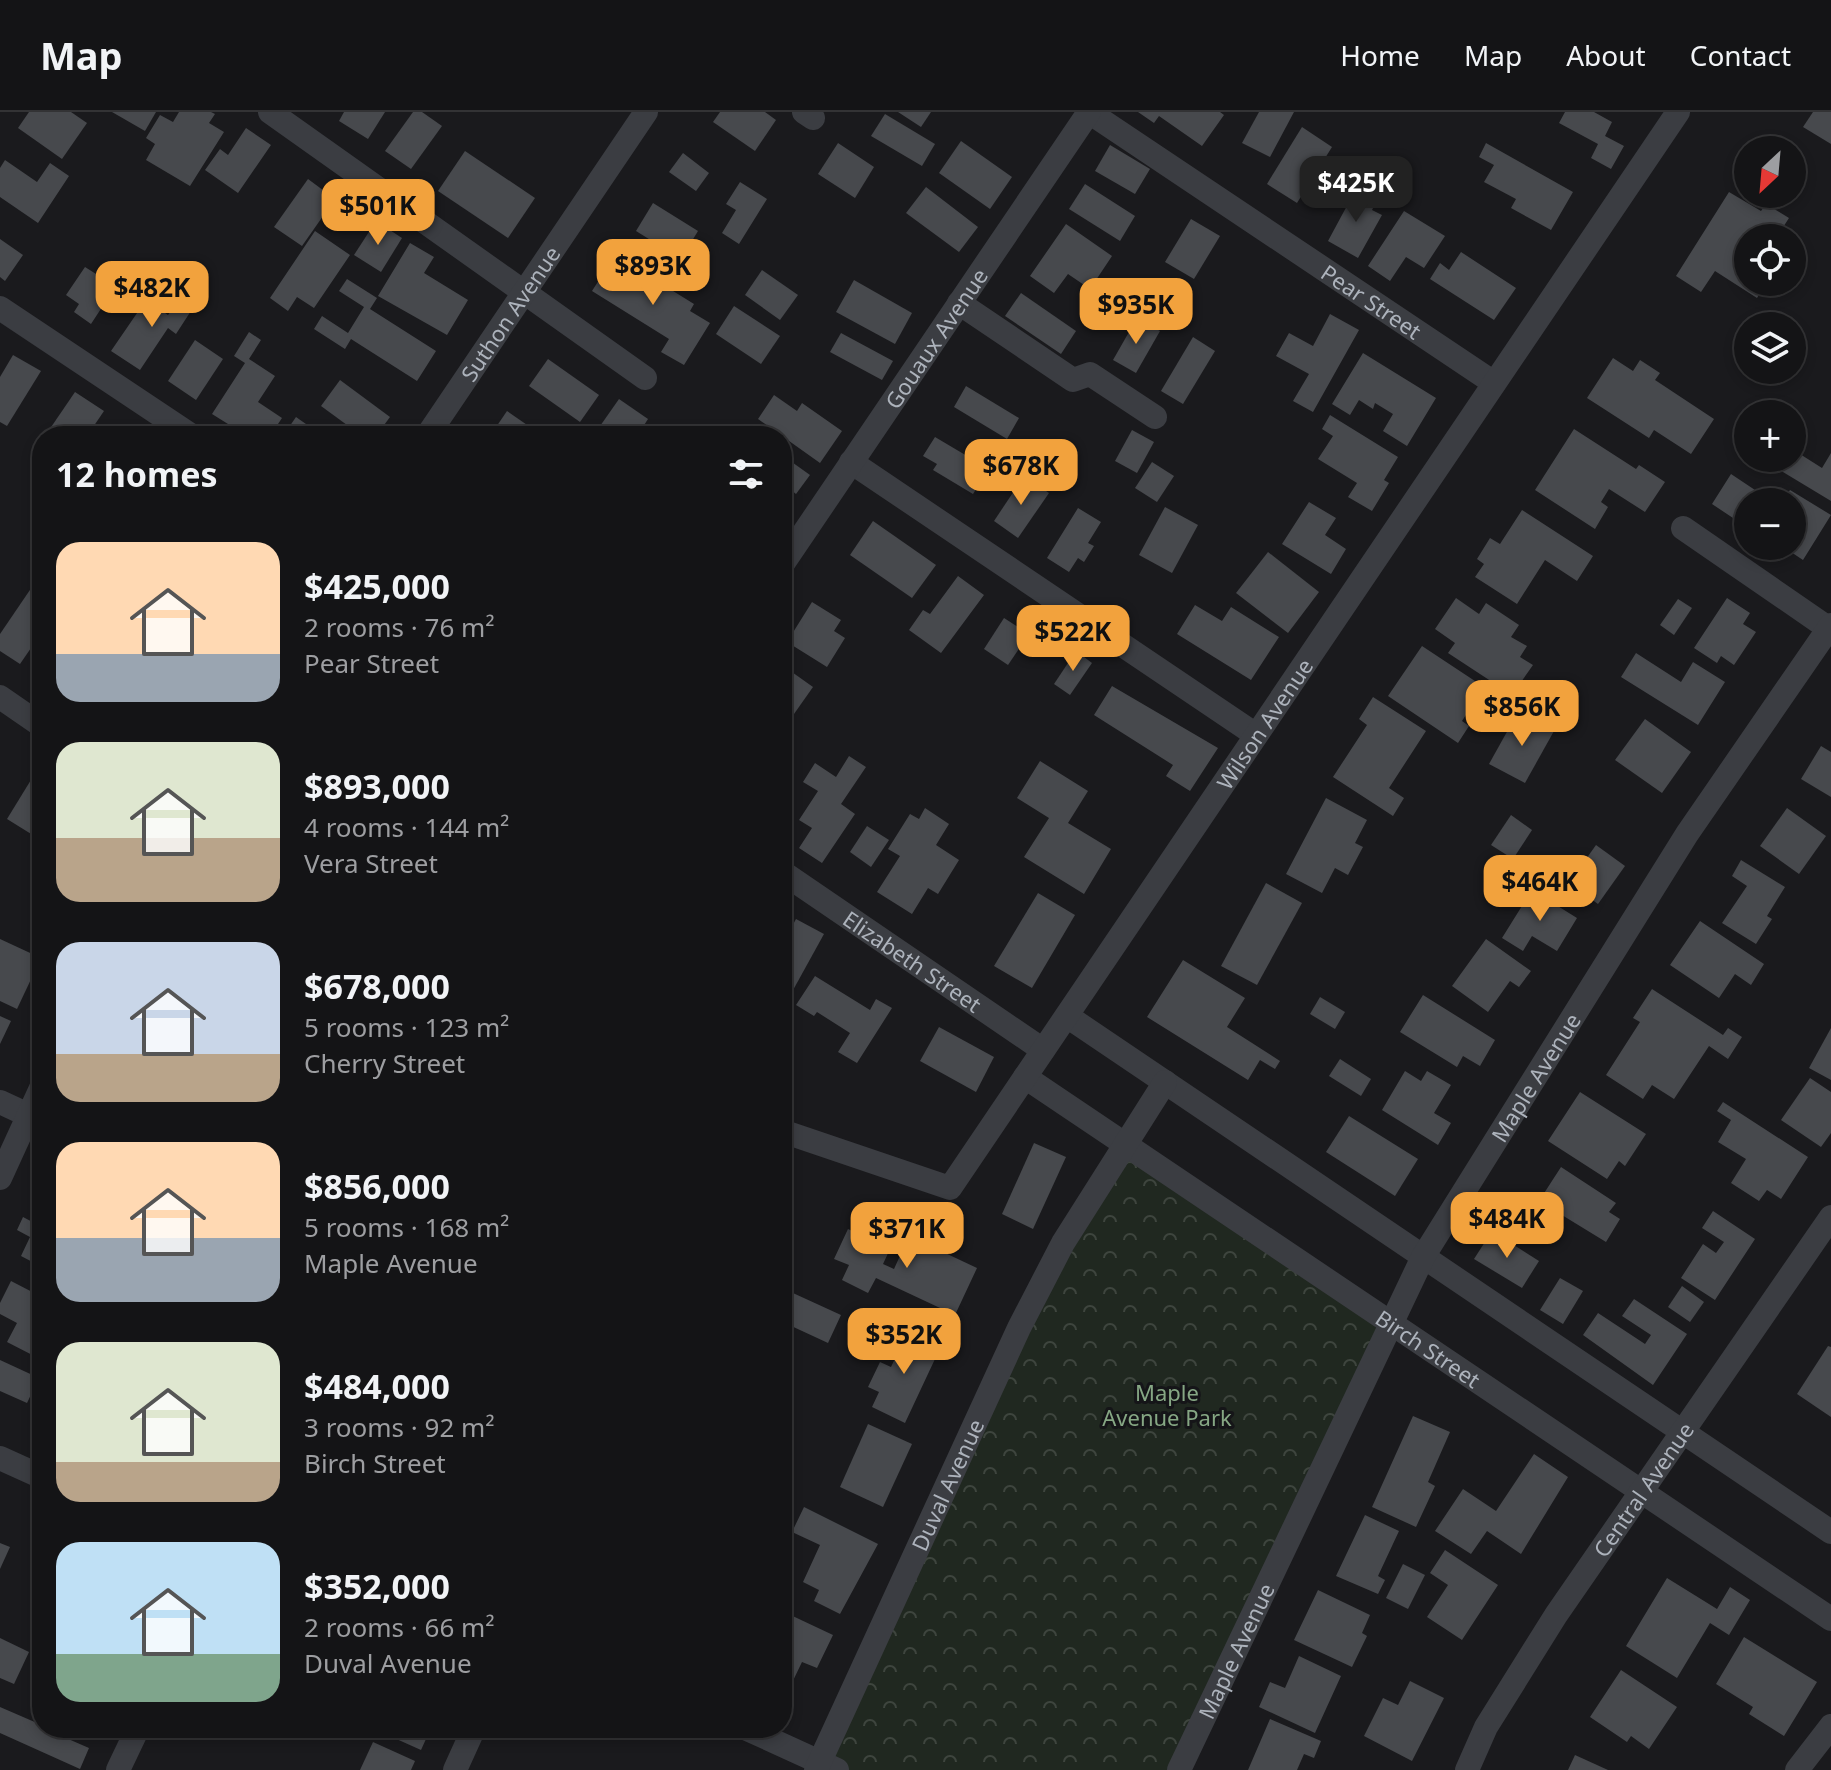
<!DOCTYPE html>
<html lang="en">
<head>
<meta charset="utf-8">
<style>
	:root { --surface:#141416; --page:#212123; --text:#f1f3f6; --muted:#9d9ea1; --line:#333335; --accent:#f2a23d }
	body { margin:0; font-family:"Noto Sans",sans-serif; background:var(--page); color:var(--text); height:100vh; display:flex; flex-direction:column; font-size:30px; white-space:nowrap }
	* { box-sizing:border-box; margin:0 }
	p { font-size:26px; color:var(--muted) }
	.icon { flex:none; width:44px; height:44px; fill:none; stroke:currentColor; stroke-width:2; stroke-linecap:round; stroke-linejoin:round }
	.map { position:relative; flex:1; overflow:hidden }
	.side { position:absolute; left:32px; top:314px; width:760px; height:1312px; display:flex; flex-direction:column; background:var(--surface); border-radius:32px; box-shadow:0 4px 12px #0003,0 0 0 2px var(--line) }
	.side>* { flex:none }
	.needle { width:52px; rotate:206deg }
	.buttons { position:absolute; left:1734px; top:24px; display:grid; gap:16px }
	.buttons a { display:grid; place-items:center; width:72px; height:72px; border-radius:50%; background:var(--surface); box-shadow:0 4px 12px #0003,0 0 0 2px var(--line); font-size:40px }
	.price { position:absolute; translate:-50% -68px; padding:0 18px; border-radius:16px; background:var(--accent); color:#111; font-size:26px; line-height:52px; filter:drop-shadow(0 2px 4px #0008) }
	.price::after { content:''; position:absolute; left:50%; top:48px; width:24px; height:18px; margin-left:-12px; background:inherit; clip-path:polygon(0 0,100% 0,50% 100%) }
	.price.current { background:#222; color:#fff }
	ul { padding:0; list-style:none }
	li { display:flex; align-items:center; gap:24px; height:200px; padding:0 24px }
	li span { display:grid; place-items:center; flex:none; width:224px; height:160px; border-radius:24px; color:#555 }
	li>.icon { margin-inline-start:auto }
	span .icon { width:96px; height:96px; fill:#fffc; stroke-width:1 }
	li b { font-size:34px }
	h2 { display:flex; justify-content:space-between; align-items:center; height:96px; padding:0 24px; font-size:34px }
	header { display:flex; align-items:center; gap:48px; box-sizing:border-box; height:112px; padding:0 40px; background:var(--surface); border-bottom:2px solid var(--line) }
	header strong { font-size:38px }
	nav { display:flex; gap:44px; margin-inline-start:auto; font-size:28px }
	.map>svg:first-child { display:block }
</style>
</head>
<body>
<header>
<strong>Map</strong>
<nav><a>Home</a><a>Map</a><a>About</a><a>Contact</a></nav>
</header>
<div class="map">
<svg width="1831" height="1658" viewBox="0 0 1831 1658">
	<defs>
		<pattern id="forest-crowns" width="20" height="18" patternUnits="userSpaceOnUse" patternTransform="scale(2)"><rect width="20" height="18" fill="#202820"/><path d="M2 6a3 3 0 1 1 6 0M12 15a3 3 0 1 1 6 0" fill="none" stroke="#3e453e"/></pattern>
	</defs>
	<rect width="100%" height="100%" fill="#1a1a1d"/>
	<!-- forest -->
	<path fill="url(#forest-crowns)" d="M1126,1033L1391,1211L1179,1658H837L820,1650L1019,1216Z"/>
	<!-- building -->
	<g fill="#47494d">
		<path d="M29,0H71L87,11L62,47L18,16Z"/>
		<path d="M112,0H156L145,19Z"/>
		<path d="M179,0H211L215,2L209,11L224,20L190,74L146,48L155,32L146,26L160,3L173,10Z"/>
		<path d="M344,0H385L368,27L339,9Z"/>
		<path d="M413,0H422L442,14L411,57L385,39Z"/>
		<path d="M720,0H765L776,8L755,39L713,10Z"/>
		<path d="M898,0H931L921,15Z"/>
		<path d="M1138,0H1220L1224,3L1202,34L1159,4L1154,11Z"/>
		<path d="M1259,0H1294L1270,45L1242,31Z"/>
		<path d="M1565,0H1594L1612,10L1605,24L1624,34L1611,57L1591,46L1598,32L1559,11Z"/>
		<path d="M1813,0H1831V32L1803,15Z"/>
		<path d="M885,2L935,32L922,54L871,24Z"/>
		<path d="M1302,15L1332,35L1297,91L1267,72Z"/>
		<path d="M246,16L271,33L238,81L205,58L220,37L228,43Z"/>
		<path d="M1760,24L1780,38H1750Z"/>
		<path d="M961,29L1012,65L990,97L939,61Z"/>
		<path d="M838,31L874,55L855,86L818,62Z"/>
		<path d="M1486,31L1573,80L1551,118L1511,96L1516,87L1484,70L1494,53L1479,45Z"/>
		<path d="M1110,33L1150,57L1135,82L1095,59Z"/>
		<path d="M465,39L535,86L508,126L438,79Z"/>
		<path d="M683,41L709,61L696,79L669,60Z"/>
		<path d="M5,48L37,70L50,51L69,64L38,111L0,85V56Z"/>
		<path d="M308,67L335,87L302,134L274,115Z"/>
		<path d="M740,70L767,87L739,132L722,121L736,98L726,92Z"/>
		<path d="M1085,72L1135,104L1120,129L1069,97Z"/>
		<path d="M926,75L978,115L959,140L906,101Z"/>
		<path d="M1356,77L1377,88L1372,98L1382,103L1358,146L1328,129Z"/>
		<path d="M1729,80L1761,99L1766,92L1789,106L1776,126H1748V170H1767L1757,186L1715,159L1701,180L1676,164Z"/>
		<path d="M653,91L698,119L681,147L636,119Z"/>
		<path d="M1404,99L1445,124L1424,156L1406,145L1390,169L1368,154Z"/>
		<path d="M1191,107L1220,124L1194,167L1165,150Z"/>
		<path d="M376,109L402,126L381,160L354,143Z"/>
		<path d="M1066,112L1112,144L1090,177L1068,162L1054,181L1030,164Z"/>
		<path d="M315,119L350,143L314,196L297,185L288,199L270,186Z"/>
		<path d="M0,127L23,143L5,169L0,165Z"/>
		<path d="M410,131L434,145L424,161L468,188L447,223L378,184Z"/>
		<path d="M1461,140L1516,176L1494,208L1430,167L1440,151L1449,158Z"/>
		<path d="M615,143L694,192L690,199L710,211L684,253L661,240L669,227L592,179Z"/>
		<path d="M85,155L104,167L98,176L110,183L91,212L74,200L79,192L66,183Z"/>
		<path d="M762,158L798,183L780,208L745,183Z"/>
		<path d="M347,167L377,186L370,197L436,239L417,269L351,227L345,237L314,217L322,204L348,221L364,195L339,179Z"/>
		<path d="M854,168L912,201L895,232L836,200Z"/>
		<path d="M187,176L200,185L176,222L168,216L140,258L111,239L146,188L168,203Z"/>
		<path d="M1021,181L1076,219L1061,242L1005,204Z"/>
		<path d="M734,194L780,224L761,252L716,222Z"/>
		<path d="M1330,202L1359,218L1313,300L1293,289L1309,262L1276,244L1289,221L1313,234Z"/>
		<path d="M1137,206L1160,219L1136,261L1113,248Z"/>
		<path d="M249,220L261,228L249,247L275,264L258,290L282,306L270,324H231L236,317L212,302L245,251L234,244Z"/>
		<path d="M841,221L893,249L882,268L830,240Z"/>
		<path d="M1193,225L1215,239L1183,292L1161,279Z"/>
		<path d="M195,228L223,247L196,288L168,269Z"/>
		<path d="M1363,241L1436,286L1407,334L1383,319L1393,302L1375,291L1373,297L1359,288L1350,303L1332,292Z"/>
		<path d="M13,243L41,259L7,314L0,310V265Z"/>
		<path d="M1613,246L1633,259L1640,248L1660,261L1655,268L1714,307L1691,342L1654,318L1649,326L1587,286Z"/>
		<path d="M548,247L599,283L580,310L529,274Z"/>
		<path d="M340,268L390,305L376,324H362L321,294Z"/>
		<path d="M966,274L1019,306L1007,327L954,295Z"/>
		<path d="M75,280L104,299L87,324H45Z"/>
		<path d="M774,283L797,299L802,291L842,319L820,351L758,307Z"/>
		<path d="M619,287L648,307L637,324H608L598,317Z"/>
		<path d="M507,299L543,324H490Z"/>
		<path d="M1330,303L1398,345L1384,368L1389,371L1372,399L1348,385L1357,371L1318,347L1333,324L1322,317Z"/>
		<path d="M296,305L323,324H283Z"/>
		<path d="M1574,317L1636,357L1639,353L1665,370L1645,400L1609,377L1601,390L1608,395L1595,417L1535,378Z"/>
		<path d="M1132,318L1154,330L1137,361L1115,349Z"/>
		<path d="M935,325L989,357L973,382L933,358L937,352L923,344Z"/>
		<path d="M1792,337L1822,356L1831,341V389L1773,354L1778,346H1792Z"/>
		<path d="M782,343L810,363L796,382L782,371Z"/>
		<path d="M1152,350L1174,364L1157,390L1135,376Z"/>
		<path d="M1731,362L1773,390H1748V416L1712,392Z"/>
		<path d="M1024,364L1049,381L1018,426L994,409Z"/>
		<path d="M1790,378L1831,403L1803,448L1782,434H1792V390H1782Z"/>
		<path d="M1309,390L1336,406L1325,423L1346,437L1331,462L1282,432Z"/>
		<path d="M1165,395L1198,413L1172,461L1139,443Z"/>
		<path d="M1078,396L1101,410L1088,431L1094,434L1084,450L1078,446L1069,460L1047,446Z"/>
		<path d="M1522,398L1593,444L1577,469L1545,448L1517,492L1475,465L1484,452L1477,447L1490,426L1500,432Z"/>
		<path d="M873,409L936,453L912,486L850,443Z"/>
		<path d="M1268,440L1319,480L1288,521L1236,481Z"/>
		<path d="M958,464L984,483L941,541L909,518L923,498L930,502Z"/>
		<path d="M34,472L42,477V520L20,552L0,539V522Z"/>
		<path d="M1456,486L1479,502L1486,491L1519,513L1511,525L1527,534L1520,545L1533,553L1512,583L1448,541L1455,531L1435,517Z"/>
		<path d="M1727,486L1750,501L1743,512L1756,520L1734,553L1721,544L1717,551L1694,536Z"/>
		<path d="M1678,487L1692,496L1674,523L1660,513Z"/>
		<path d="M812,490L841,508L834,519L845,526L827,555L787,530Z"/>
		<path d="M1195,493L1222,509L1231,495L1279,525L1251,568L1177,522Z"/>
		<path d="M1004,506L1029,522L1008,553L984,537Z"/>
		<path d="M1422,534L1484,575L1462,609L1469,614L1458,631L1388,584Z"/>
		<path d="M1076,539L1092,551L1070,583L1054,572Z"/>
		<path d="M1636,541L1681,570L1693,550L1725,570L1698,613L1621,565Z"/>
		<path d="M782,553L813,575L782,619Z"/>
		<path d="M1112,574L1218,636L1190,679L1166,664L1173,653L1094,603Z"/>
		<path d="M1373,585L1426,619L1389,676L1404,686L1393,704L1333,665L1367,613L1359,607Z"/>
		<path d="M1518,600L1554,619L1525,671L1489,652Z"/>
		<path d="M1645,607L1691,640L1662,681L1615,648Z"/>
		<path d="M1821,634L1831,640V685L1801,667Z"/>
		<path d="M849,644L866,655L841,692L855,702L822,751L799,736L812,716L799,708L818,679L803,670L815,651L836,665Z"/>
		<path d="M1040,649L1088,679L1068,711L1111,737L1084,782L1024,745L1049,706L1017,686Z"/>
		<path d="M34,663L42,668V715L36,725L7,707Z"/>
		<path d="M1326,686L1367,708L1355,731L1363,735L1348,763L1335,756L1322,781L1286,762Z"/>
		<path d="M925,696L949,712L936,733L959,748L938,782L928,776L912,802L877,780L900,744L888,737L910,702L919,707Z"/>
		<path d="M1787,696L1826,724L1799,762L1760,734Z"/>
		<path d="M1511,703L1532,718L1513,747L1491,733Z"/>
		<path d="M867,714L889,728L871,755L850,740Z"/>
		<path d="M1596,733L1625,754L1598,792L1569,771Z"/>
		<path d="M1741,748L1785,775L1767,804L1772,807L1756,832L1722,811L1747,774L1732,764Z"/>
		<path d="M1266,771L1302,791L1257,873L1221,854Z"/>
		<path d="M1532,778L1577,806L1557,839L1532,824L1523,839L1502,826Z"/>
		<path d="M1038,781L1075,803L1032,876L994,854Z"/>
		<path d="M796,807L824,822L787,889L782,886V833Z"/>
		<path d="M1700,809L1764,852L1751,873L1735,862L1719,886L1670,853Z"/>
		<path d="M0,827L41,846L17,897L0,889Z"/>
		<path d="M1486,827L1531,859L1519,875L1510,869L1488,900L1452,874Z"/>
		<path d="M1183,848L1245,886L1227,915L1280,949L1275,957L1260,948L1248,968L1147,905Z"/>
		<path d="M815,864L870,898L876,887L892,896L857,951L838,940L850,921L817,900L814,904L796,893Z"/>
		<path d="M1652,877L1723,923L1728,916L1742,925L1728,947L1709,934L1674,987L1652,973L1643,987L1606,963L1640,910L1633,906Z"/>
		<path d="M1423,883L1495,928L1480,954L1463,944L1457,955L1400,920Z"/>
		<path d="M1320,885L1345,900L1335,917L1310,902Z"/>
		<path d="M0,904L11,909L0,932Z"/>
		<path d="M939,915L994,945L976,980L920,949Z"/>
		<path d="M1831,916V968L1809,956Z"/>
		<path d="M1340,947L1371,967L1361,984L1329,964Z"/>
		<path d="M1405,959L1421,969L1427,959L1451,973L1434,1001L1451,1011L1438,1033L1382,998Z"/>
		<path d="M1810,966L1831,980V1021L1821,1035L1781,1008Z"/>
		<path d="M1580,980L1646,1022L1625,1054L1619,1049L1607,1067L1548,1029Z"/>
		<path d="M1723,990L1808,1045L1781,1087L1767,1078L1759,1089L1731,1071L1746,1047L1718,1030L1731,1008L1717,999Z"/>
		<path d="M1349,1004L1418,1047L1395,1084L1326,1040Z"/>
		<path d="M1034,1031L1066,1045L1033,1117L1002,1102Z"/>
		<path d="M1561,1055L1616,1091L1609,1100L1620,1107L1606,1130L1539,1089Z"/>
		<path d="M1713,1099L1755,1127L1715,1188L1681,1166L1703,1132L1716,1141L1724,1130L1702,1116Z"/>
		<path d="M23,1105L42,1115V1155L21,1144L30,1125L17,1118Z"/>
		<path d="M848,1117L890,1137L883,1152L894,1157L909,1124L977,1156L955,1203L876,1166L868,1181L842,1168L849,1153L834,1147Z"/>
		<path d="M1492,1119L1539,1149L1522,1176L1474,1147Z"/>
		<path d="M1560,1166L1583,1179L1563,1212L1540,1198Z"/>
		<path d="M11,1169L42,1185V1248L7,1230L17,1211L0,1202V1191Z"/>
		<path d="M1682,1174L1704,1190L1690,1210L1668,1195Z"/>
		<path d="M782,1176L841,1203L828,1231L787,1212L782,1224Z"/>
		<path d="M1634,1187L1687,1222L1653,1273L1583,1223L1598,1201L1645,1232L1651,1223L1622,1204Z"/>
		<path d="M909,1217L942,1232L905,1311L872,1295L879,1280L868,1275L880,1250L891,1255Z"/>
		<path d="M1828,1234L1831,1235V1305L1797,1282Z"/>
		<path d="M0,1248L39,1266L27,1291L0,1279Z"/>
		<path d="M1413,1304L1450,1320L1428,1370L1435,1374L1416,1415L1372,1395Z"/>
		<path d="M868,1312L912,1332L883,1395L840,1375Z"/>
		<path d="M1534,1342L1568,1365L1521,1442L1487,1419L1471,1442L1435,1419L1463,1377L1496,1399Z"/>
		<path d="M804,1395L878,1432L840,1502L814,1489L819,1478L803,1470L820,1433L792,1420Z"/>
		<path d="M1365,1403L1399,1419L1378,1464L1385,1468L1378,1482L1336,1464Z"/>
		<path d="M0,1431L10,1435L0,1457Z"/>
		<path d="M1445,1438L1498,1473L1462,1528L1427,1505L1448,1473L1430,1461Z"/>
		<path d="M1403,1452L1425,1463L1408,1497L1386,1486Z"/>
		<path d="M1667,1466L1717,1497L1730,1475L1750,1488L1729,1523L1710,1511L1677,1566L1626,1534Z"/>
		<path d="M1318,1478L1370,1503L1362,1521L1367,1524L1352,1555L1294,1528Z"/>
		<path d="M782,1499L833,1523L817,1556L802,1550L789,1577L782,1574Z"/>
		<path d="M1744,1525L1817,1570L1784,1624L1749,1602L1753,1595L1716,1572Z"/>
		<path d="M0,1526L29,1540L14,1572L0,1566Z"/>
		<path d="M1299,1544L1341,1564L1315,1621L1259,1595L1270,1570L1285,1576Z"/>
		<path d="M1621,1558L1677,1595L1649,1637L1631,1624L1627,1630L1590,1605Z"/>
		<path d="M1410,1569L1444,1586L1412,1649L1364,1624L1383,1586L1398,1593Z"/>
		<path d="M0,1595L37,1611L42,1600V1616H86L83,1623L70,1617L66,1626L89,1636L80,1657L0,1621Z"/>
		<path d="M1270,1607L1321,1629L1314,1646L1304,1642L1297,1658H1248Z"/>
		<path d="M385,1616H431L421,1638L383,1621Z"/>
		<path d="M373,1630L415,1649L411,1658H360Z"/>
		<path d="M1575,1643L1608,1658H1568Z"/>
	</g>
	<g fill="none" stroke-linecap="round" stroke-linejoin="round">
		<!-- minor -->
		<g stroke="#3b3d42" stroke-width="24">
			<path d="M270,0L645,266"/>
			<path d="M804,0L813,6"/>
			<path id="s1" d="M1089,0L1494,271"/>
			<path d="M959,191L1073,268L1090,262L1155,305"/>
			<path d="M0,196L192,324"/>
			<path id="s2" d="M427,324L646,0"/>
			<path d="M851,350L1256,623"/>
			<path d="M1683,416L1831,518"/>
			<path id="s3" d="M782,453L1089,0"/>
			<path d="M0,585L42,614"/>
			<path id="s4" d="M782,760L1043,938"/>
			<path d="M1067,904L1831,1420"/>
			<path id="s5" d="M1025,965L1831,1507"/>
			<path d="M0,990L41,1009"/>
			<path id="s6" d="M782,1019L950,1076L1678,0"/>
			<path d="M0,1066L42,974"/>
			<path d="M0,1346L42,1365"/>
			<path d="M745,1616L837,1658"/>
			<path d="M118,1658L138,1616"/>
			<path d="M455,1658L474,1616"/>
			<path id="s7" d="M816,1658L1019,1216L1063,1131L1165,970"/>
			<path id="s8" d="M1179,1658L1423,1145L1687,722L1831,513"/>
			<path id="s9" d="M1467,1658L1486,1615L1556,1503L1831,1105"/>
			<path d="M1797,1658L1831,1614"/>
		</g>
	</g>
	<g text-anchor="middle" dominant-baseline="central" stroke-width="6" stroke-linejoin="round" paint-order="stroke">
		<!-- street labels -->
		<g font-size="22" fill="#adb3bc" stroke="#151518">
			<text stroke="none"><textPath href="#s1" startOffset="340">Pear Street</textPath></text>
			<text stroke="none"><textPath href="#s2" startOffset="148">Suthon Avenue</textPath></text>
			<text stroke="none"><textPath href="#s3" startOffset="274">Gouaux Avenue</textPath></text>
			<text stroke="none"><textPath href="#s6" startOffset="738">Wilson Avenue</textPath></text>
			<text stroke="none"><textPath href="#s4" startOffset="158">Elizabeth Street</textPath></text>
			<text stroke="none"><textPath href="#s8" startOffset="780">Maple Avenue</textPath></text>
			<text stroke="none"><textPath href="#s5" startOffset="486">Birch Street</textPath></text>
			<text stroke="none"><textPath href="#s7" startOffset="314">Duval Avenue</textPath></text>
			<text stroke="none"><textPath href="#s9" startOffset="332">Central Avenue</textPath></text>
			<text stroke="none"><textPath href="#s8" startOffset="132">Maple Avenue</textPath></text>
		</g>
		<!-- park labels -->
		<g font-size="22" fill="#86a784" stroke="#151518">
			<text x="1167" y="1280">Maple<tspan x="1167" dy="25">Avenue Park</tspan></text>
		</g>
	</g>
</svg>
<div class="buttons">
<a><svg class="needle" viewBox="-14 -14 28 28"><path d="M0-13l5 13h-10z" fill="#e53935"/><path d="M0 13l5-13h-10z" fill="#9d9ea1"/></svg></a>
<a><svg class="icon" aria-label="locate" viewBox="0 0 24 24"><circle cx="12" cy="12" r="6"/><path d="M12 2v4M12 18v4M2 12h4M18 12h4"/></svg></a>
<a><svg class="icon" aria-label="layers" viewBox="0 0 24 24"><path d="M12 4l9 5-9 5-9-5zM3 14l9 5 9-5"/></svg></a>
<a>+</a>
<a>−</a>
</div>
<b class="price current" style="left:1356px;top:112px">$425K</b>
<b class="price" style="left:378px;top:135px">$501K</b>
<b class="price" style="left:653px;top:195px">$893K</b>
<b class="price" style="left:152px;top:217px">$482K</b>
<b class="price" style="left:1136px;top:234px">$935K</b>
<b class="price" style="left:1021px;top:395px">$678K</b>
<b class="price" style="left:1073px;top:561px">$522K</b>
<b class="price" style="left:1522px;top:636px">$856K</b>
<b class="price" style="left:1540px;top:811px">$464K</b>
<b class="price" style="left:1507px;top:1148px">$484K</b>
<b class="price" style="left:907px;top:1158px">$371K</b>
<b class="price" style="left:904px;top:1264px">$352K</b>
<section class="side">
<h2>12 homes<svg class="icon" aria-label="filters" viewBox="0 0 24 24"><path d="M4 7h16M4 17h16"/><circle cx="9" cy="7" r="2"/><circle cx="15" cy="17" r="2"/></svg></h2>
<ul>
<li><span style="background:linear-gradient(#ffd9b3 70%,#9aa5b1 0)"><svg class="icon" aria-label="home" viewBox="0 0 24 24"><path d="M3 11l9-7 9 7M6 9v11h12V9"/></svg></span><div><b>$425,000</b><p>2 rooms · 76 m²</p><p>Pear Street</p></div></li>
<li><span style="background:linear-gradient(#dfe7d0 60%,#b9a48a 0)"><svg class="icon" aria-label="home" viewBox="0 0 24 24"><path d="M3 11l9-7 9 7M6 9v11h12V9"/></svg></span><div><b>$893,000</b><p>4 rooms · 144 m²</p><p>Vera Street</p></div></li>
<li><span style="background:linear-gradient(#c9d6e8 70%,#b9a48a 0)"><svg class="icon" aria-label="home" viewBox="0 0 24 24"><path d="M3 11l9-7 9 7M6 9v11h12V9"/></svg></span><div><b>$678,000</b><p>5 rooms · 123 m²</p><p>Cherry Street</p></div></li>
<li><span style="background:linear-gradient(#ffd9b3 60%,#9aa5b1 0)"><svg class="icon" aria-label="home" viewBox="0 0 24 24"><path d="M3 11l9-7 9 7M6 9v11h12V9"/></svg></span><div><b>$856,000</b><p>5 rooms · 168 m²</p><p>Maple Avenue</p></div></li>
<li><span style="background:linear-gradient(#dfe7d0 75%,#b9a48a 0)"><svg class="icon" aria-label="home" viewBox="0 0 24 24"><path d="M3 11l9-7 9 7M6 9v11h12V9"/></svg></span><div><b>$484,000</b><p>3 rooms · 92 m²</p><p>Birch Street</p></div></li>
<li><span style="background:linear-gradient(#bfe0f5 70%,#7fa58c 0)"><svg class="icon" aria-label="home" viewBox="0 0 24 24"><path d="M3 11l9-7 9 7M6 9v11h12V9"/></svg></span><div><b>$352,000</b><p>2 rooms · 66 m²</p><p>Duval Avenue</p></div></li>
</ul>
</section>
</div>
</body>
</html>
